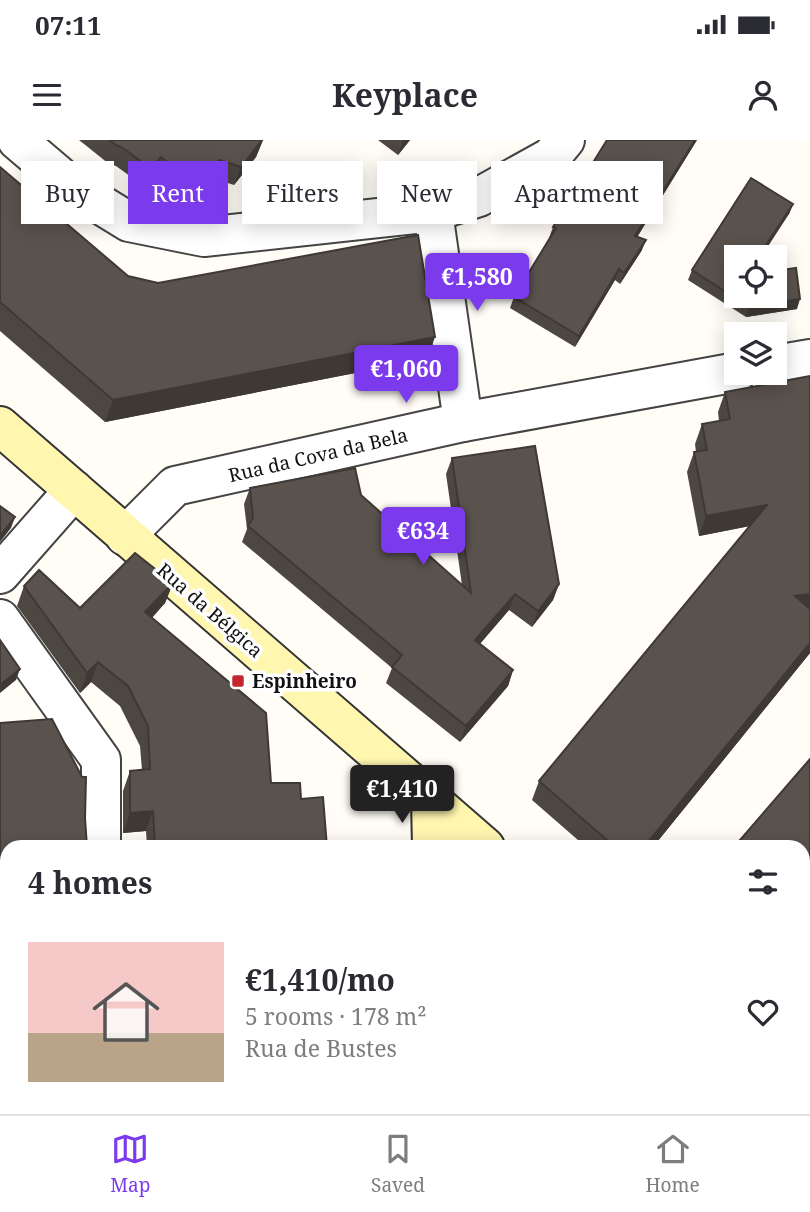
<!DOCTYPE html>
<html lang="en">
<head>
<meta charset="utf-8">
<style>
	:root { --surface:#fff; --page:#f2f2f3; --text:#2b2b33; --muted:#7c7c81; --line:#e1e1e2; --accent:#7c3aed }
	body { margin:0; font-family:"Noto Serif",serif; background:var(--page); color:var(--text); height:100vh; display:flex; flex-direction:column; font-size:26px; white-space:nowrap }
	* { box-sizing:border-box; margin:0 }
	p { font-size:23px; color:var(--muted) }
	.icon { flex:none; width:38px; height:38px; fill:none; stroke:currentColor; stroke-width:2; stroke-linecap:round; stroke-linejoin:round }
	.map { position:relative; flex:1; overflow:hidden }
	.panel { position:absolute; left:0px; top:700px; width:810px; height:275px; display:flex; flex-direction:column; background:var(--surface); border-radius:21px 21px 0 0; box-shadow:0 4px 18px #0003 }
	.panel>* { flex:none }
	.guide { position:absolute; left:21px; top:21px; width:768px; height:63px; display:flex; gap:14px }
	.tools { position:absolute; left:724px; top:105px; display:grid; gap:14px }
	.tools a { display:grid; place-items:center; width:63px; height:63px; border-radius:0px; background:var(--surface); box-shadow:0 4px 18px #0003; font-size:35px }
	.price { position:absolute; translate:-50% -60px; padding:0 16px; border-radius:7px; background:var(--accent); color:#fff; font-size:23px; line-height:46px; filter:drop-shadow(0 2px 4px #0008) }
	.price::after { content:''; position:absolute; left:50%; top:42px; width:21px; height:16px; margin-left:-10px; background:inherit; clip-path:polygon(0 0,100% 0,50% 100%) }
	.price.on { background:#222; color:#fff }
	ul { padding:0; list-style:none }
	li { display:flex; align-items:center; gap:21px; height:175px; padding:0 28px }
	li span { display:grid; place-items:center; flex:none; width:196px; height:140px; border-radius:0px; color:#555 }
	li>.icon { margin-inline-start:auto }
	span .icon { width:84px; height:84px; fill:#fffc; stroke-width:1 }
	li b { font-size:30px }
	h2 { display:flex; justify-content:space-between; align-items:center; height:84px; padding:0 28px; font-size:30px }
	.pill { padding:0 24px; border-radius:0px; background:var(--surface); box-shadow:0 4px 18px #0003; font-size:24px; line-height:63px }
	.pill.on { background:var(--accent); color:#fff }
	.status { display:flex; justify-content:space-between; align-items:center; height:49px; padding:0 35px; background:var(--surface); direction:ltr }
	.status svg { height:19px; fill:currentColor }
	header { display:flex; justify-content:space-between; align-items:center; height:91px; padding:0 28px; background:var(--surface); font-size:32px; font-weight:700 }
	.tab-bar { display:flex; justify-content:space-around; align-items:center; height:98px; border-top:2px solid var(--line); background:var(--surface); font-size:19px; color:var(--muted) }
	.tab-bar a { display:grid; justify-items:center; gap:4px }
	.tab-bar .on { color:var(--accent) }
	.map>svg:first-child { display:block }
</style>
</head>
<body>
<div class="status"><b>07:11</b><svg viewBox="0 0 49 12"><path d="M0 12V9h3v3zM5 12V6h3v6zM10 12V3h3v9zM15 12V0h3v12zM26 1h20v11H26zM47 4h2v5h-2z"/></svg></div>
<header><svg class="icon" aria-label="menu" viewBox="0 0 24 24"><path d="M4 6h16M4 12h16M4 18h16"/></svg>Keyplace<svg class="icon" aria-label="person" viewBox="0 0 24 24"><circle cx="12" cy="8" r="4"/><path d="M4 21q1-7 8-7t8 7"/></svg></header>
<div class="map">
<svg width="810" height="974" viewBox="0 0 810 974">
	<rect width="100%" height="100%" fill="#fffdf5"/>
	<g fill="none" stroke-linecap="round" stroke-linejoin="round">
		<defs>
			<g id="minor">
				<path d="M17,0L72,47L129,82L204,97L433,72L479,57L551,17L565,0"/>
				<path d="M433,72L463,282"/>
				<path d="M775,225L810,219"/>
				<path d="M125,396L175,346L463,282L737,232"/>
				<path d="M0,434L74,350"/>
				<path d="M0,479L101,620V707"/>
				<path d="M188,968L189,974"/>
				<path d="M360,968V974"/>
				<path d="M84,974L85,968"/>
			</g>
			<g id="secondary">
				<path d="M0,286L485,707"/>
				<path d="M431,661L432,707"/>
				<path d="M444,968L445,974"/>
				<path d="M781,968L788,974"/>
			</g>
		</defs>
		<!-- minor casing -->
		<use href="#minor" stroke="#444" stroke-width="42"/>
		<!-- secondary casing -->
		<use href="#secondary" stroke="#333" stroke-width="42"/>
		<!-- minor -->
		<use href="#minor" stroke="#fff" stroke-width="38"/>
		<!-- secondary -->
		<use href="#secondary" stroke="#fff6b0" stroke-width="38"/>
	</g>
	<!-- wall -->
	<g fill="#4d4742">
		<path d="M79,0H263L256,17L234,45L212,38L193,64L155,35L145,47L116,26L109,24Z"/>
		<path d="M378,0H410L398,15Z"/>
		<path d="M697,0L637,97L642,110L620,144L615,140L575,207L510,168L514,157L550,98H549L553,87Z"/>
		<path d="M0,27L128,136L427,219L105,282L0,191Z"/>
		<path d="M793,64L789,74L737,117V156L797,169L746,177L688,140L692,130Z"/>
		<path d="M810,236V513L653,707H586L532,660L539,641L750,386L699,396L687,332L694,312H696L695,304L702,284L719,281L718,272L725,252Z"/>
		<path d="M452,318L559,444L553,460L532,487L509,470L480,504L513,530L508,546L460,602L386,543L392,528L242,402L247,389L244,364L250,348L361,355L462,445L446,334Z"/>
		<path d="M173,443L165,463L152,478L271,643L301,659L327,707H147L146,691L123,693V651L130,631L142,630L140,606L120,566L91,542L80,553L17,466L24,446L80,468Z"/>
		<path d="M217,968H343V974H218Z"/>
		<path d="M557,968H701L698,974H555Z"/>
	</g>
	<!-- shaded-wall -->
	<g fill="#3f3936">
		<path d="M263,0L256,17L234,45L241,27Z"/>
		<path d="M403,0H410L398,15Z"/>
		<path d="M695,0H697L631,107L635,96Z"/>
		<path d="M161,17L155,35L145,47L151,29Z"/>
		<path d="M219,20L212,38L193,64L200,46Z"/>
		<path d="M793,64L789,74L761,117H758Z"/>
		<path d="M646,100L642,110L620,144L624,133Z"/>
		<path d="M619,129L615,140L575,207L579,196Z"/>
		<path d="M800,159L797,169L746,177L749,167Z"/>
		<path d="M435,197L427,219L105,282L113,260Z"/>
		<path d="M767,365L760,384L699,396L706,376Z"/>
		<path d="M15,377L11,388L0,402V396Z"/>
		<path d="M173,443L165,463L138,492L145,472Z"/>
		<path d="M559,444L553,460L532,487L538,471Z"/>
		<path d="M515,454L509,470L469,516L475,500Z"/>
		<path d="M810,454V472L795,456Z"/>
		<path d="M810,503V513L653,707H644Z"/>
		<path d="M98,522L91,542L80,553L87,533Z"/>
		<path d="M20,529L16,540L0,553V545Z"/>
		<path d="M513,530L508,546L460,602L466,586Z"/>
		<path d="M153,671L146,691L123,693L130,673Z"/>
		<path d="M810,806V819L803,827V814Z"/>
		<path d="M0,909H7V926L0,927Z"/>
	</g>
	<!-- building -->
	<g fill="#5a524d" stroke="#3f3936" stroke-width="2">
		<path d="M109,0H262L241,27L219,20L200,46L161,17L151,29L123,8L116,5Z"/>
		<path d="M607,0H695L635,96L646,100L624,133L619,129L579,196L514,157L556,88L553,87Z"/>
		<path d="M0,27L128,136L158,143L418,95L435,197L113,260L0,162Z"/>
		<path d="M751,38L793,64L758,117H737V156H775V131L796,128L800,159L749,167L692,130Z"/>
		<path d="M810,236V454L795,456L810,469V503L644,707H615L539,641L767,365L706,376L694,312L707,310L702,284L730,279L725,252Z"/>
		<path d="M535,306L559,444L538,471L515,454L475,500L513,530L466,586L392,527L402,515L248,386L253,378L250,348L355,328L361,355L471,453L452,318Z"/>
		<path d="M0,366L15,377L0,396Z"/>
		<path d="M135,413L173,443L145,472L266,573L271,643H300L301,659L323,657L327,707H155L153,671L130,673V631L150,629L148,586L128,546L98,522L87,533L24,446L39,430L80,468Z"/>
		<path d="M0,500L20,529L0,545Z"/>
		<path d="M52,579L82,637H86L85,678L87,707H7V909H0V583Z"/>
		<path d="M810,619V806L803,814V707H734Z"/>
		<rect x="227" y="968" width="116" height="6"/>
		<path d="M566,968H700L696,974H573Z"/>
	</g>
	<!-- markers -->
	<rect fill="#c4262e" stroke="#fff" stroke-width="2.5" x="231" y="534" width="14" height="14" rx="3.5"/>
	<g text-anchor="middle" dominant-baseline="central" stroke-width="7" stroke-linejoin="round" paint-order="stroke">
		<!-- street labels -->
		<g font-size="19" fill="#111" stroke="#fff">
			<text transform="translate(318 315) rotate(-13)">Rua da Cova da Bela</text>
			<text transform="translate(210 470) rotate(41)">Rua da Bélgica</text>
		</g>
		<!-- poi labels -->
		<g font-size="19" font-weight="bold" fill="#111" stroke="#fff" text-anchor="start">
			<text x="252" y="541">Espinheiro</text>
		</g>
	</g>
</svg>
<div class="tools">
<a><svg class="icon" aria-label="locate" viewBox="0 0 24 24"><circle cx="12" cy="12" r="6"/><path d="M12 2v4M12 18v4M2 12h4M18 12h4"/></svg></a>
<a><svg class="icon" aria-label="layers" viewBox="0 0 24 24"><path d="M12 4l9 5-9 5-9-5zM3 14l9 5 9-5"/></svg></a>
</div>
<b class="price" style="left:477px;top:173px">€1,580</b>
<b class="price" style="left:406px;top:265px">€1,060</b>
<b class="price" style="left:423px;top:427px">€634</b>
<b class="price on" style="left:402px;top:685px">€1,410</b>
<div class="guide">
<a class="pill">Buy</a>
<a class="pill on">Rent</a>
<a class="pill">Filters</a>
<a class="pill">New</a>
<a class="pill">Apartment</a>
</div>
<section class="panel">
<h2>4 homes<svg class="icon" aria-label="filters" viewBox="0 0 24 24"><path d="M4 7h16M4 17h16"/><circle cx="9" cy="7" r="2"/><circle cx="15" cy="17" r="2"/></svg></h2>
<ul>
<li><span style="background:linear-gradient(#f6c9c9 65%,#b9a48a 0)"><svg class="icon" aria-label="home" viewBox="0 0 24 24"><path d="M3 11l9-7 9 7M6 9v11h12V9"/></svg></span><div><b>€1,410/mo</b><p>5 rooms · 178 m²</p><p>Rua de Bustes</p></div><svg class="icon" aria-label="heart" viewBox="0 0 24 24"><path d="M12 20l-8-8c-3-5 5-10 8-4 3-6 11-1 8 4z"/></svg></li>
</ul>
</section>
</div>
<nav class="tab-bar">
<a class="on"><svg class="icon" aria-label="map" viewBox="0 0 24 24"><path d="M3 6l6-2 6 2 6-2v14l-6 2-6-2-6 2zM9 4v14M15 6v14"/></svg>Map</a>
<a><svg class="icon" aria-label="saved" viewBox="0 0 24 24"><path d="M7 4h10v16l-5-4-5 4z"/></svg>Saved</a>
<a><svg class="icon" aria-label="home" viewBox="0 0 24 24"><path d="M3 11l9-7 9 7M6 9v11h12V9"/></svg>Home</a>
</nav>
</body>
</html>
